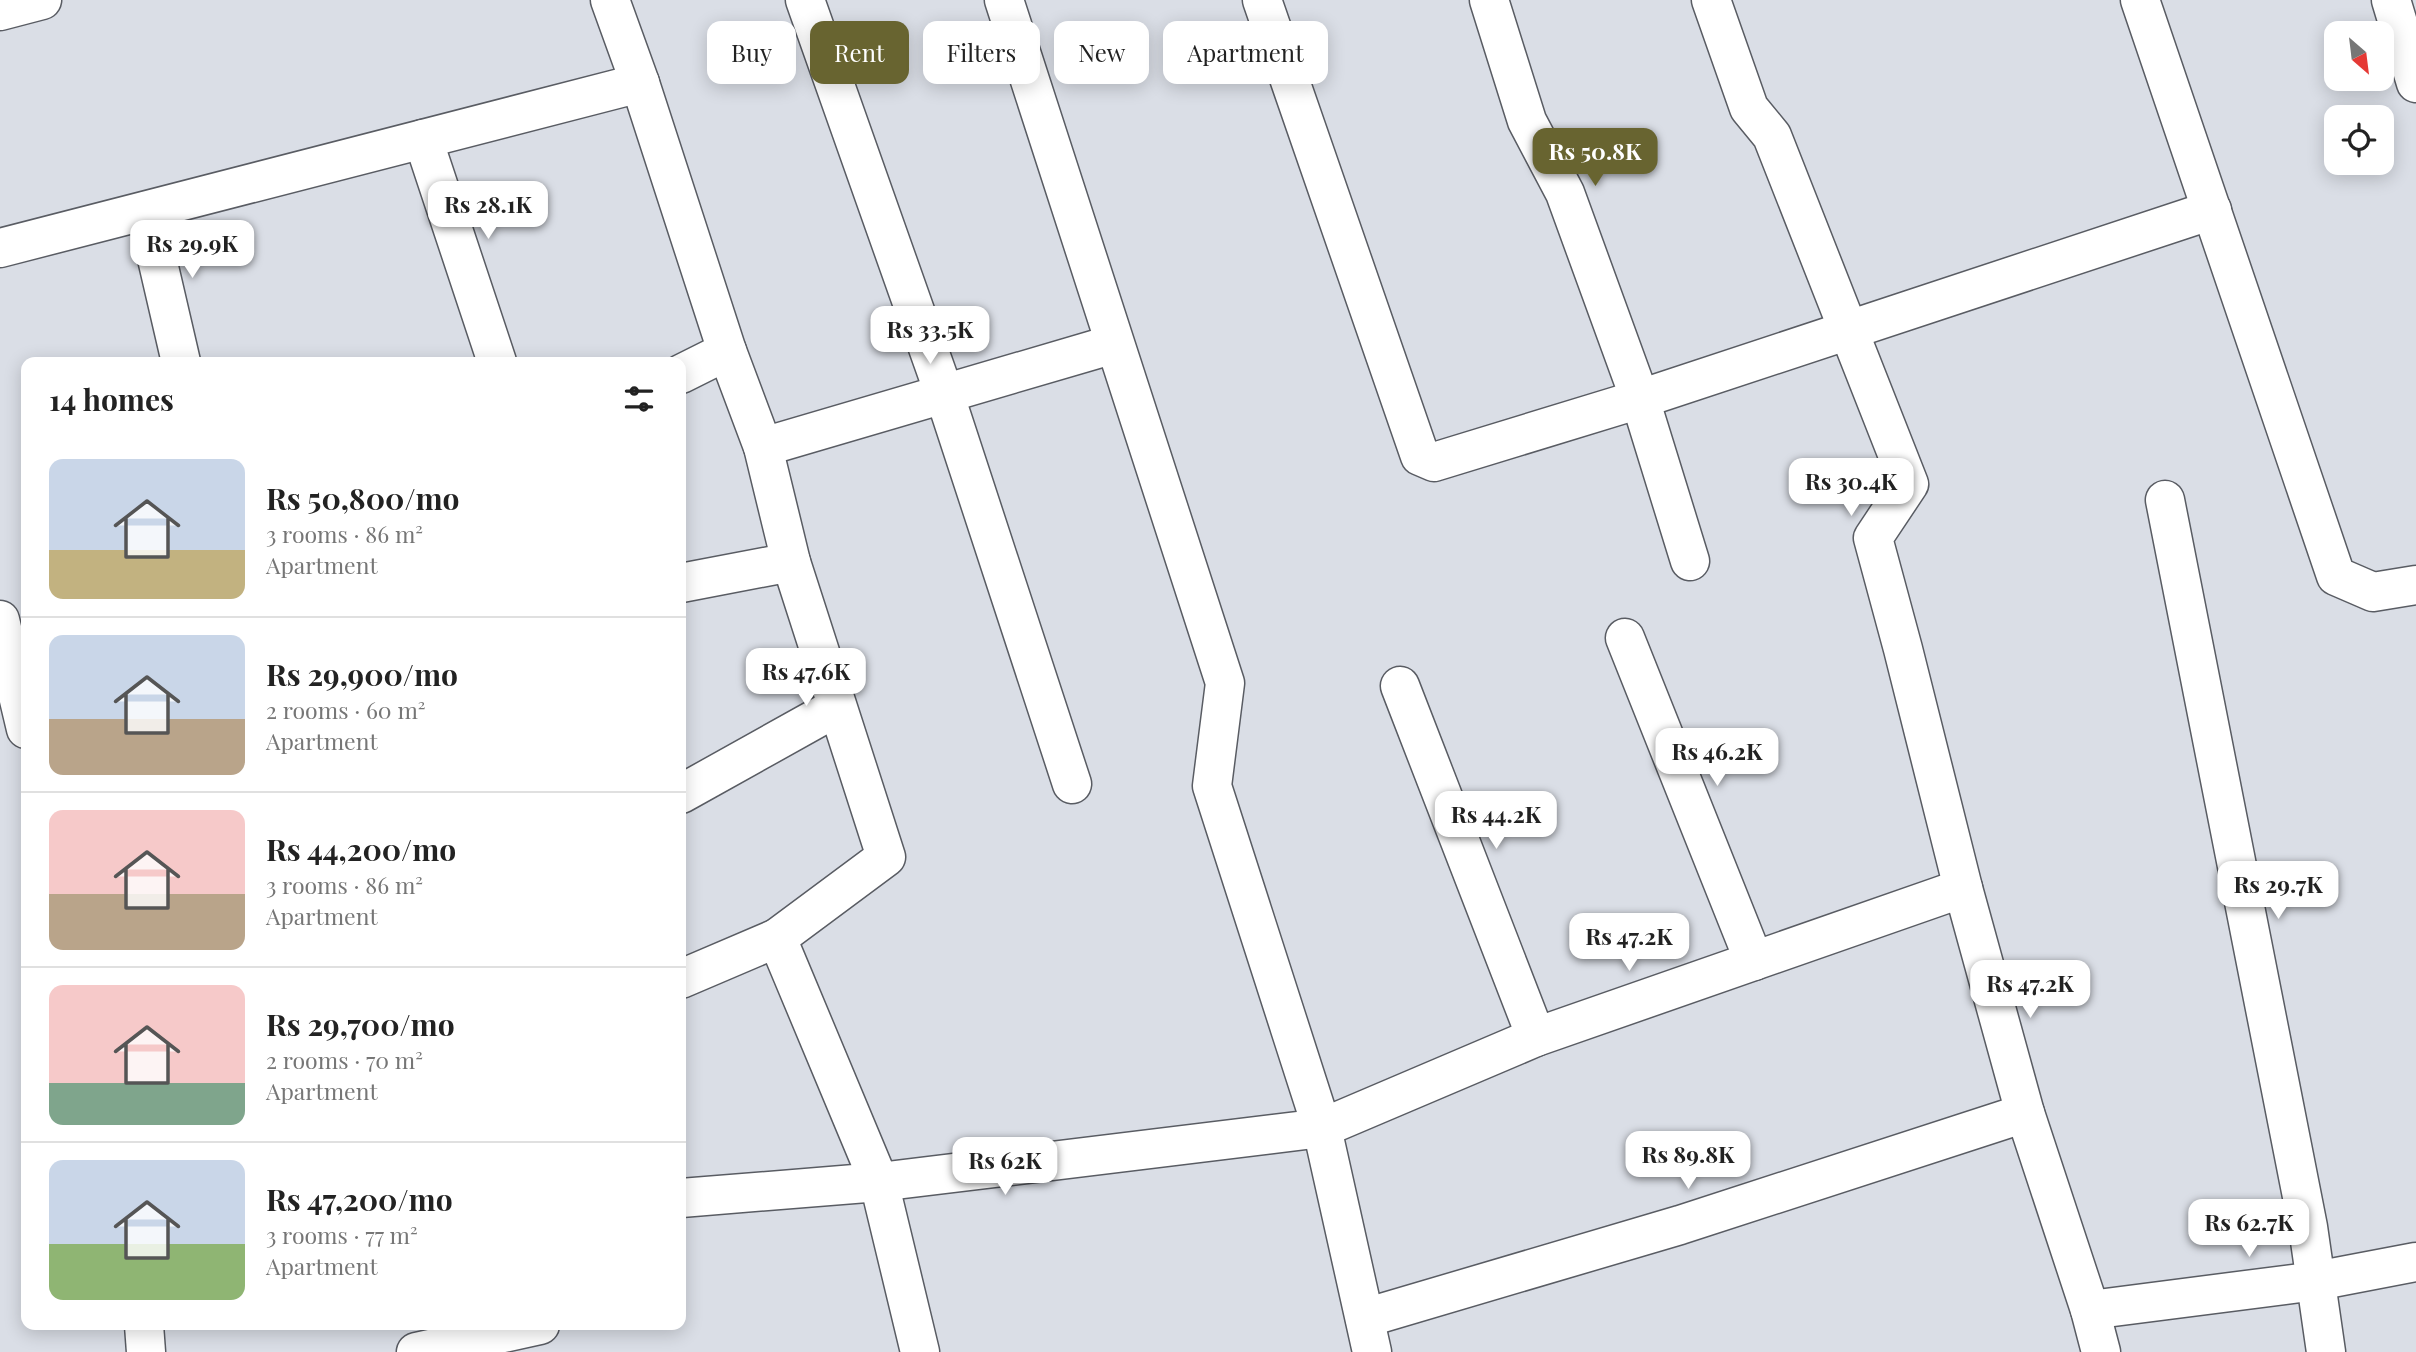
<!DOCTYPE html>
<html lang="en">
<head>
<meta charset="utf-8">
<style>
	:root { --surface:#fff; --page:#f2f2f2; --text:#222; --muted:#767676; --line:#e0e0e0; --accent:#686430 }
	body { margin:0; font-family:"Playfair Display",serif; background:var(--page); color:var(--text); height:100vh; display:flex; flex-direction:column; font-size:26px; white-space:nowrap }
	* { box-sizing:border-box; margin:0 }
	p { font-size:23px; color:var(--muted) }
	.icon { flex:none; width:38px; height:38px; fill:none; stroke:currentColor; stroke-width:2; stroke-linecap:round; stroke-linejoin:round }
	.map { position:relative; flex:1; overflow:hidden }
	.drawer { position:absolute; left:21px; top:357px; width:665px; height:973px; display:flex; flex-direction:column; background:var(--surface); border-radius:14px; box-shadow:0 4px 18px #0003 }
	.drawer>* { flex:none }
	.banner { position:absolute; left:707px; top:21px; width:665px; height:63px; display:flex; gap:14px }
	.needle { width:46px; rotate:152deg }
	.tools { position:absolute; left:2324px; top:21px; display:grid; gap:14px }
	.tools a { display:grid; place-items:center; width:70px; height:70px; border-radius:14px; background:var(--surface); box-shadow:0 4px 18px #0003; font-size:35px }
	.price { position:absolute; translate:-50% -60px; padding:0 16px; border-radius:14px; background:#fff; color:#222; font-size:23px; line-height:46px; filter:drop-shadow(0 2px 4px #0008) }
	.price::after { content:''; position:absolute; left:50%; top:42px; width:21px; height:16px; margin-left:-10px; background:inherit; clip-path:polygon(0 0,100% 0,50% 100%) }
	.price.current { background:var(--accent); color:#fff }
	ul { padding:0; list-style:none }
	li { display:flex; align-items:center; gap:21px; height:175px; padding:0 28px }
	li+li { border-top:2px solid var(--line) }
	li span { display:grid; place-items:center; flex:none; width:196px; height:140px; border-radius:14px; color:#555 }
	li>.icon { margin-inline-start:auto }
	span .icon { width:84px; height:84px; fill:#fffc; stroke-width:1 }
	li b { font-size:30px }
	h2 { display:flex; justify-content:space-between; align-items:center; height:84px; padding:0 28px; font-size:30px }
	.chip { padding:0 24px; border-radius:14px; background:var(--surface); box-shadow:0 4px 18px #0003; font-size:24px; line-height:63px }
	.chip.current { background:var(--accent); color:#fff }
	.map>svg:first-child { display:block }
</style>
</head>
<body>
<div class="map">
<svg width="2416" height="1352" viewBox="0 0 2416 1352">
	<rect width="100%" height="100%" fill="#dadee6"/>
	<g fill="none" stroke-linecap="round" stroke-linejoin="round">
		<defs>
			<g id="minor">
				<path d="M610,0L640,83L727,351L763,447L791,562L886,857L777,938L879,1182L920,1352"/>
				<path d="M805,0L944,393L1072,784"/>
				<path d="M1004,0L1225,683L1212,786L1322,1128L1372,1352"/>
				<path d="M1262,0L1420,456L1434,462L1640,399L2212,210"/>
				<path d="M1489,0L1527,121L1565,193L1640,399L1690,561"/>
				<path d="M1711,0L1749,108L1772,136L1909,484L1873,538L1903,649L1963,888L2025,1113L2090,1310L2101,1352"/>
				<path d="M2140,0L2336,576L2373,592L2416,585"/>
				<path d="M2391,0L2416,83"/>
				<path d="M0,11L42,0"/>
				<path d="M423,139L497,362"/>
				<path d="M146,211L181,362"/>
				<path d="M0,248L640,83"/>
				<path d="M681,374L727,351"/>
				<path d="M763,447L1114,344"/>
				<path d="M2165,500L2308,1227L2326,1352"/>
				<path d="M681,583L791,562"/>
				<path d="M0,620L26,729"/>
				<path d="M1625,638L1754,961"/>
				<path d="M1400,686L1536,1037"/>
				<path d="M681,794L837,707"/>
				<path d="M681,979L777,938"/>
				<path d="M681,1198L879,1182L1322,1128L1536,1037L1963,888"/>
				<path d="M2090,1310L2316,1281L2416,1262"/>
				<path d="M1365,1318L1680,1225L2025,1113"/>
				<path d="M144,1325L146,1352"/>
				<path d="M416,1352L540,1325"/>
			</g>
		</defs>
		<!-- minor casing -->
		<use href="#minor" stroke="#595c63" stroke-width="41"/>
		<!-- minor -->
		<use href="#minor" stroke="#fff" stroke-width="38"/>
	</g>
</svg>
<div class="tools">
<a><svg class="needle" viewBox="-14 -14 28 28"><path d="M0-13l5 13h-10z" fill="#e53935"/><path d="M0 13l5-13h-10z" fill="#767676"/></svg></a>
<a><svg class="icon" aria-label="locate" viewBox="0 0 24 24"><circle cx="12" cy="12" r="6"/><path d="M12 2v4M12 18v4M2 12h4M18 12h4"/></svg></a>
</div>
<b class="price current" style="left:1595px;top:188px">Rs 50.8K</b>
<b class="price" style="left:488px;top:241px">Rs 28.1K</b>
<b class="price" style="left:192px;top:280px">Rs 29.9K</b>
<b class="price" style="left:930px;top:366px">Rs 33.5K</b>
<b class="price" style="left:1851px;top:518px">Rs 30.4K</b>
<b class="price" style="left:806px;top:708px">Rs 47.6K</b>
<b class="price" style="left:1717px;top:788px">Rs 46.2K</b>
<b class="price" style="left:1496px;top:851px">Rs 44.2K</b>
<b class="price" style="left:2278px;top:921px">Rs 29.7K</b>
<b class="price" style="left:1629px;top:973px">Rs 47.2K</b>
<b class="price" style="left:2030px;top:1020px">Rs 47.2K</b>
<b class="price" style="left:1688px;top:1191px">Rs 89.8K</b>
<b class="price" style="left:1005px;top:1197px">Rs 62K</b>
<b class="price" style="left:2249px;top:1259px">Rs 62.7K</b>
<div class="banner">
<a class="chip">Buy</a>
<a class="chip current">Rent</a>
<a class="chip">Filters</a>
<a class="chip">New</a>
<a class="chip">Apartment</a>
</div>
<section class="drawer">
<h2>14 homes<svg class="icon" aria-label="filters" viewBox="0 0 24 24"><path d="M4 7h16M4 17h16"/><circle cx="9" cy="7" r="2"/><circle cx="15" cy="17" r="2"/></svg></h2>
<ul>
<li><span style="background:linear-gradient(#c9d6e8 65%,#c2b280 0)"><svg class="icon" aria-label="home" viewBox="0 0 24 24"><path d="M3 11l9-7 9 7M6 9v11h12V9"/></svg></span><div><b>Rs 50,800/mo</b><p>3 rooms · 86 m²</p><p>Apartment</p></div></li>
<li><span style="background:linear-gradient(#c9d6e8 60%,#b9a48a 0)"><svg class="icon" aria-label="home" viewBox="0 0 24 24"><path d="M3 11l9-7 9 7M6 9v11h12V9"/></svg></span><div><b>Rs 29,900/mo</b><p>2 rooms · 60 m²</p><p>Apartment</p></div></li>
<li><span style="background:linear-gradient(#f6c9c9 60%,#b9a48a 0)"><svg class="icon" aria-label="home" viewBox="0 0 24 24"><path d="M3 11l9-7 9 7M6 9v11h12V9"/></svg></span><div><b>Rs 44,200/mo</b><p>3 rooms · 86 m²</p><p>Apartment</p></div></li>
<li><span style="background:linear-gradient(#f6c9c9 70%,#7fa58c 0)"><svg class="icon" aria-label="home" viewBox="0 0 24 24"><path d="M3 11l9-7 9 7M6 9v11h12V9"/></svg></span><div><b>Rs 29,700/mo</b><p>2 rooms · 70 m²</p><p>Apartment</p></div></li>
<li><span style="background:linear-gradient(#c9d6e8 60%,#8fb573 0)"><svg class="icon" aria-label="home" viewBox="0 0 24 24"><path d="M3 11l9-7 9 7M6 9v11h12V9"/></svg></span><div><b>Rs 47,200/mo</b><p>3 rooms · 77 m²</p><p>Apartment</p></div></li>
</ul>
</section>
</div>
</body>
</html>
